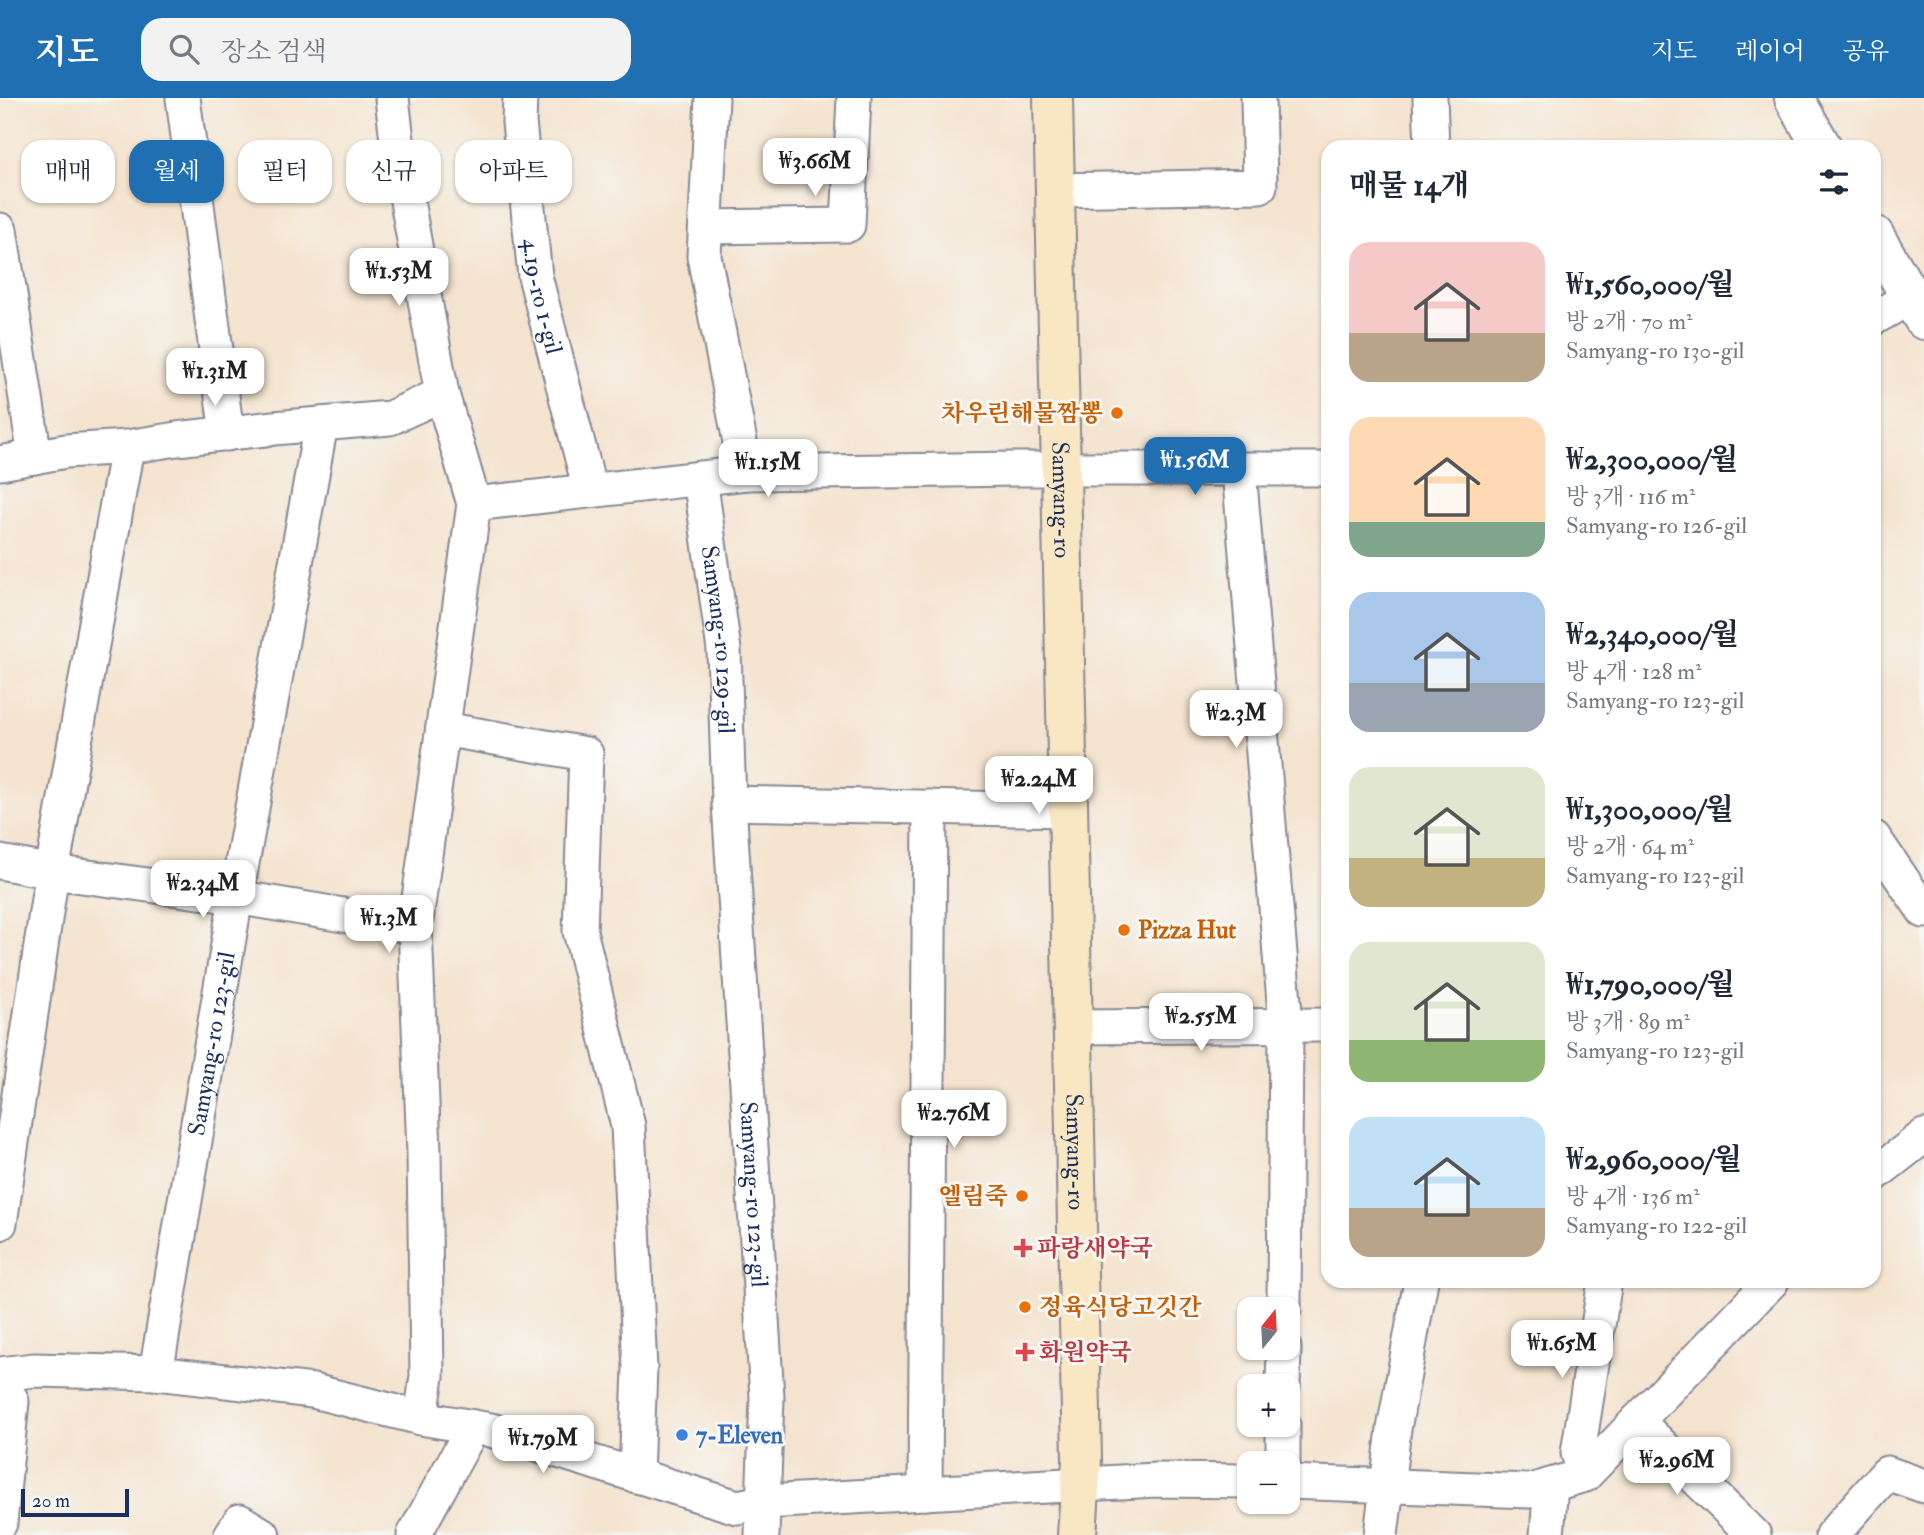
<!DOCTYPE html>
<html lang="ko">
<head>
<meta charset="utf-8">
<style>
	:root { --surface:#fff; --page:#f2f2f3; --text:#1f2937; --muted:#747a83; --accent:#1f6fb2 }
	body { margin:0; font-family:"IM FELL Double Pica","Noto Serif KR",serif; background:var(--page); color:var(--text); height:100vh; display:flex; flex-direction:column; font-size:26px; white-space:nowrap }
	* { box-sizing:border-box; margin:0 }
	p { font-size:23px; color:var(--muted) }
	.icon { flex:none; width:38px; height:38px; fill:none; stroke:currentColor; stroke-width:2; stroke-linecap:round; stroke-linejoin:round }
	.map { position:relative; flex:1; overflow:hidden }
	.details { position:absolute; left:1321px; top:42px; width:560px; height:1148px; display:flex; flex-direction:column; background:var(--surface); border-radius:21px; box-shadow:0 2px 5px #0004 }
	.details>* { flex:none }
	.banner { position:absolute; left:21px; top:42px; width:665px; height:63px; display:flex; gap:14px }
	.needle { width:46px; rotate:18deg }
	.controls { position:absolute; left:1237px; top:1199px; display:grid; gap:14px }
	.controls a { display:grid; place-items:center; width:63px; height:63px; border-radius:14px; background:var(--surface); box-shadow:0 2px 5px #0004; font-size:35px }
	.scale { position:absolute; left:21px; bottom:18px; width:108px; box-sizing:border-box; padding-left:7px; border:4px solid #1b2f5e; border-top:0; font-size:19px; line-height:24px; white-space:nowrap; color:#1b2f5e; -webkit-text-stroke:5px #f6f6f2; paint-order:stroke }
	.price { position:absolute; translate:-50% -60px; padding:0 16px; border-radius:14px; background:#fff; color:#222; font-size:23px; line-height:46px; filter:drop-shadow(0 2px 4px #0008) }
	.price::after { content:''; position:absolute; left:50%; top:42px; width:21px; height:16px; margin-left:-10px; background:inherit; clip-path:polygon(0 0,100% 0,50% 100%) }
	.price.active { background:var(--accent); color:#fff }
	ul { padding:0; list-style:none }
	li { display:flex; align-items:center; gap:21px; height:175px; padding:0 28px }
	li span { display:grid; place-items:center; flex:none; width:196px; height:140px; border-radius:21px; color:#555 }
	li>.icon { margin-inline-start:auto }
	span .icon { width:84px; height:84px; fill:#fffc; stroke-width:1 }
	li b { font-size:30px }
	h2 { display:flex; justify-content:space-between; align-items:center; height:84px; padding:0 28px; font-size:30px }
	.pill { padding:0 24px; border-radius:21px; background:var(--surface); box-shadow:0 2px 5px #0004; font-size:24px; line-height:63px }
	.pill.active { background:var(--accent); color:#fff }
	header { display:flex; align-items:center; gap:42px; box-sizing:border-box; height:98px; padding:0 35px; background:var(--accent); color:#fff }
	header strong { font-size:33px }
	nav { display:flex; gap:38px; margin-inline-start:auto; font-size:24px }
	.search { width:490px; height:63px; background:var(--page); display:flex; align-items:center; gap:18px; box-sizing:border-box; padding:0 24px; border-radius:21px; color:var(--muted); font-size:26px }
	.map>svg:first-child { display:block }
</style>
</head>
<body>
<header>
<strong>지도</strong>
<div class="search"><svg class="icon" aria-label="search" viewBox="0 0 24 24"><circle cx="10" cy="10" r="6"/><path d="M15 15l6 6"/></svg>장소 검색</div>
<nav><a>지도</a><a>레이어</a><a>공유</a></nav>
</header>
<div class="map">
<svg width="1924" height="1437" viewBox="0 0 1924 1437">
	<rect width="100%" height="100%" fill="#f6f6f2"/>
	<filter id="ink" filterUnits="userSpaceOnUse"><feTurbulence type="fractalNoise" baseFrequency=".0143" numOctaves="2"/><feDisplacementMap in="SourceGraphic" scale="14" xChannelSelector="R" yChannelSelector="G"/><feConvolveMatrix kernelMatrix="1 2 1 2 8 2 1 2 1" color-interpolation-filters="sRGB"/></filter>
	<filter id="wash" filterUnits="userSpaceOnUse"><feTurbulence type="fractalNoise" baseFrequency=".00686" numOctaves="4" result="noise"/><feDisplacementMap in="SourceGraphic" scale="28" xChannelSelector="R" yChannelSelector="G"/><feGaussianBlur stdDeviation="1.57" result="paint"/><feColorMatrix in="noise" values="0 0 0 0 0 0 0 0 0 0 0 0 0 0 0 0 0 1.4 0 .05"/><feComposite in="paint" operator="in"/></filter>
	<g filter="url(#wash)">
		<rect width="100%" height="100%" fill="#f4e3ce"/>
	</g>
	<g filter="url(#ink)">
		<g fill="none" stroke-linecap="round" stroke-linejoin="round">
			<defs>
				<g id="minor">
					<path d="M183,0L227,336"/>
					<path d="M392,0L399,59L442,296L474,406L415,829L424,1054L427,1278L421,1320"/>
					<path id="s1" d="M520,0L519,24L535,178L590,392"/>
					<path d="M712,0L704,158L746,375"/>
					<path d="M1430,0L1432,49"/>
					<path d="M1055,92L1260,88L1258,0"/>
					<path d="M706,129L848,127L854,0"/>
					<path d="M0,132L35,359"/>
					<path d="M1874,220L1911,199"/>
					<path d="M0,365L66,353L127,349L177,341L274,330L390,320L442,296"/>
					<path d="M1239,372L1286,927L1284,1211"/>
					<path id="s2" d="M700,380L724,552L729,705L767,1299L762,1437"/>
					<path d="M474,406L746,375L1016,371H1328"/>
					<path d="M443,631L586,656L580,833L628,1028L640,1270L636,1378"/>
					<path d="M729,705L1068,712"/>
					<path d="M1874,740L1924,813"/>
					<path d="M0,764L52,774L236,799L415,829"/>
					<path d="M1073,929L1328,927"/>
					<path d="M1874,1077L1924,1038"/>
					<path d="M0,1125L52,774L127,349"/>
					<path id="s3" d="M156,1275L236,799L321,326"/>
					<path d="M0,1276L34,1272L156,1275L313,1293L421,1320L491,1332L737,1409L764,1404L1156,1382L1250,1383"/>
					<path d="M0,1282L12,1303L0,1425"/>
					<path d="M1283,1288L1284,1250"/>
					<path d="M1637,1323L1754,1437"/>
					<path d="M1283,1365V1326"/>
					<path d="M1585,1377L1578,1355L1605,1183"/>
					<path d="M1288,1384L1530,1393L1585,1377L1772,1183"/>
					<path d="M925,1395L930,709"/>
					<path d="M231,1437L240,1423L263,1437"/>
					<path d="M414,1437L473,1329"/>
					<path d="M1381,1437L1394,1331L1421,1183"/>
					<path d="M1547,1437L1551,1387"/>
					<path d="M1832,1437L1887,1375L1924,1388"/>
				</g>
				<g id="tertiary">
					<path d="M1794,0L1822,49"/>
					<path d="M1874,137L1924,222"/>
				</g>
				<g id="secondary">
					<path id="s4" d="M1053,0L1082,1362L1077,1437"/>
				</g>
			</defs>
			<!-- minor casing -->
			<use href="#minor" stroke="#888996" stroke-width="37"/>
			<!-- tertiary casing -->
			<use href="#tertiary" stroke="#888996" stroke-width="42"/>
			<!-- secondary casing -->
			<use href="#secondary" stroke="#888996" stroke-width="42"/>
			<!-- minor -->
			<use href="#minor" stroke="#fff" stroke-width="33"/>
			<!-- tertiary -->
			<use href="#tertiary" stroke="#fff" stroke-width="38"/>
			<!-- secondary -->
			<use href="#secondary" stroke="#f9e7c3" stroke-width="38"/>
		</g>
	</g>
	<!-- markers -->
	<g fill="#e8710a" stroke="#f6f6f2" stroke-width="2.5">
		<circle cx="1117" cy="315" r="7"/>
		<circle cx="1124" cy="832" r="7"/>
		<circle cx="1022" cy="1098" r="7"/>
		<circle cx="1025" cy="1209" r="7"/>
	</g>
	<g fill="#e0444e" stroke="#f6f6f2" stroke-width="2.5">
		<path d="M1019.5 1139.5h7v7h7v7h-7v7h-7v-7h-7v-7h7z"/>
		<path d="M1021.5 1243.5h7v7h7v7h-7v7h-7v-7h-7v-7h7z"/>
	</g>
	<circle fill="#3f7fe0" stroke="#f6f6f2" stroke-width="2.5" cx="682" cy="1337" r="7"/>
	<g text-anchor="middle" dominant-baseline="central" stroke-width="6" stroke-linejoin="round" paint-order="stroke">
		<!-- street labels -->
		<g font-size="24" fill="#1b2f5e" stroke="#f6f6f2">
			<text stroke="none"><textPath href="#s1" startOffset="200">4.19-ro 1-gil</textPath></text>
			<text stroke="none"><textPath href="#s4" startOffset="402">Samyang-ro</textPath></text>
			<text stroke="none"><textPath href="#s2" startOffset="163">Samyang-ro 129-gil</textPath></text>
			<text stroke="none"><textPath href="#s3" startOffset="334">Samyang-ro 123-gil</textPath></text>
			<text stroke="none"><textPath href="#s4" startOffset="1054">Samyang-ro</textPath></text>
			<text stroke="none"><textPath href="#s2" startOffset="719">Samyang-ro 123-gil</textPath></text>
		</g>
		<!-- food labels -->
		<g font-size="24" font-weight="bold" fill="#c56008" stroke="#f6f6f2" text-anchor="end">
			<text x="1103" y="315">차우린해물짬뽕</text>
			<text x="1138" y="832" text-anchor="start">Pizza Hut</text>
			<text x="1008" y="1098">엘림죽</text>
			<text x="1039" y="1209" text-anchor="start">정육식당고깃간</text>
		</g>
		<!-- health labels -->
		<g font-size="24" font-weight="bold" fill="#be3a42" stroke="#f6f6f2" text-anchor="start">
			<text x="1037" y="1150">파랑새약국</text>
			<text x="1039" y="1254">화원약국</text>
		</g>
		<!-- shop labels -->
		<g font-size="24" font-weight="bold" fill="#366cbe" stroke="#f6f6f2" text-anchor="start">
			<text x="696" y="1337">7-Eleven</text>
		</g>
	</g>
</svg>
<div class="controls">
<a><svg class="needle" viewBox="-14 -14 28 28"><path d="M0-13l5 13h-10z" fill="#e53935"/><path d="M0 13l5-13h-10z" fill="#747a83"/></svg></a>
<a>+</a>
<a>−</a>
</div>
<div class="scale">20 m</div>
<b class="price" style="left:815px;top:100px">₩3.66M</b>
<b class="price" style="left:399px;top:210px">₩1.53M</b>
<b class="price" style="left:215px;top:310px">₩1.31M</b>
<b class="price active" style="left:1195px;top:399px">₩1.56M</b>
<b class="price" style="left:768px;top:401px">₩1.15M</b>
<b class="price" style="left:1236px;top:652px">₩2.3M</b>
<b class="price" style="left:1039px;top:718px">₩2.24M</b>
<b class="price" style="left:203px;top:822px">₩2.34M</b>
<b class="price" style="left:389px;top:857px">₩1.3M</b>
<b class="price" style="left:1201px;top:955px">₩2.55M</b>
<b class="price" style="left:954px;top:1052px">₩2.76M</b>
<b class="price" style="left:1562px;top:1282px">₩1.65M</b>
<b class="price" style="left:543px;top:1377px">₩1.79M</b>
<b class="price" style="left:1677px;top:1399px">₩2.96M</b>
<div class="banner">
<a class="pill">매매</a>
<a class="pill active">월세</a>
<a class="pill">필터</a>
<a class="pill">신규</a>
<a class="pill">아파트</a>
</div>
<section class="details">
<h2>매물 14개<svg class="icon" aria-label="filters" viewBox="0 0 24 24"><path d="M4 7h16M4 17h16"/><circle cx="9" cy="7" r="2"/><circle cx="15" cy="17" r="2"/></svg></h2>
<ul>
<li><span style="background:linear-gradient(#f6c9c9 65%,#b9a48a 0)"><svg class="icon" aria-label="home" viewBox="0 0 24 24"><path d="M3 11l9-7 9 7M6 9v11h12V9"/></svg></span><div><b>₩1,560,000/월</b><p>방 2개 · 70 m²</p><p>Samyang-ro 130-gil</p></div></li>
<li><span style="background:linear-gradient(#ffd9b3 75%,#7fa58c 0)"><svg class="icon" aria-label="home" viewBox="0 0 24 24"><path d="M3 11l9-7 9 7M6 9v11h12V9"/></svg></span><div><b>₩2,300,000/월</b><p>방 3개 · 116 m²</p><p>Samyang-ro 126-gil</p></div></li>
<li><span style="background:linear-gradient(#a9c7e8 65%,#9aa5b1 0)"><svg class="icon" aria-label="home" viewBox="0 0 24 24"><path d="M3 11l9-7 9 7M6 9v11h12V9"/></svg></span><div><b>₩2,340,000/월</b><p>방 4개 · 128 m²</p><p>Samyang-ro 123-gil</p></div></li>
<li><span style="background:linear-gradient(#dfe7d0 65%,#c2b280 0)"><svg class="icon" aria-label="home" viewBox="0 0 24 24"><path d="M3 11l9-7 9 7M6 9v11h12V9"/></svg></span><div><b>₩1,300,000/월</b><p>방 2개 · 64 m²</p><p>Samyang-ro 123-gil</p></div></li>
<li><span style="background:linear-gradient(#dfe7d0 70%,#8fb573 0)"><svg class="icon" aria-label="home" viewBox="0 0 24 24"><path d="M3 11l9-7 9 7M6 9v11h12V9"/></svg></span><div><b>₩1,790,000/월</b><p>방 3개 · 89 m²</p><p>Samyang-ro 123-gil</p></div></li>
<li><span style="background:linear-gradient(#bfe0f5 65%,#b9a48a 0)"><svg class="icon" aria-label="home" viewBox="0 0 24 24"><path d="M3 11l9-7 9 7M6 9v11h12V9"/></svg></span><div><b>₩2,960,000/월</b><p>방 4개 · 136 m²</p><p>Samyang-ro 122-gil</p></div></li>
</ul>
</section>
</div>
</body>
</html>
